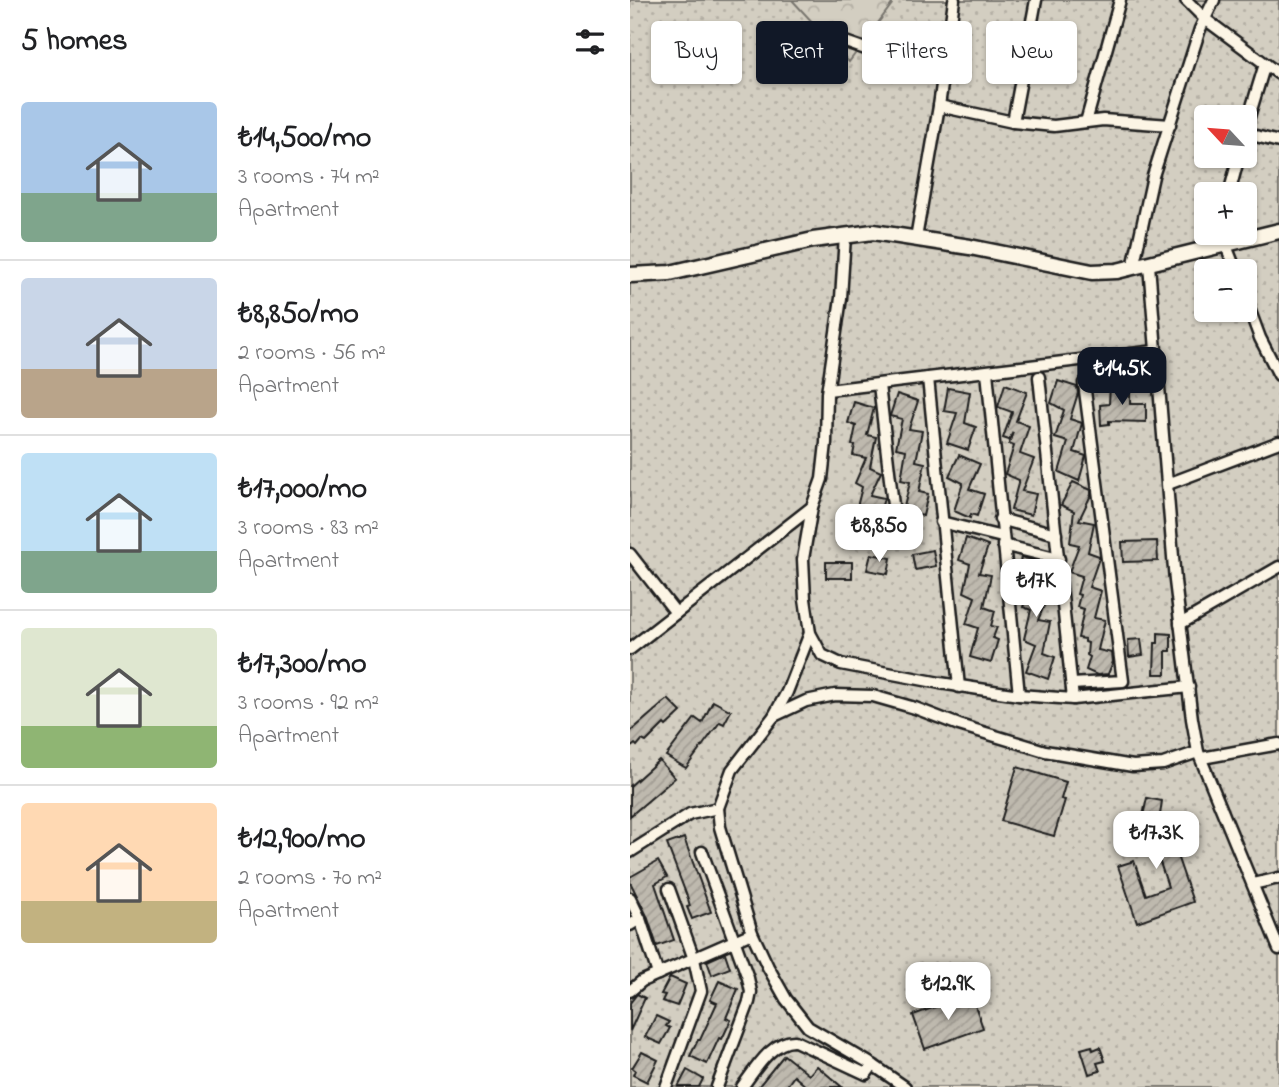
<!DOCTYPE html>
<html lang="en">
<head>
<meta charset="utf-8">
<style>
	:root { --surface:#fff; --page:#f2f2f2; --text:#202124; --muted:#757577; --line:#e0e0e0; --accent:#111827 }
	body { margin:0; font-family:"Indie Flower",sans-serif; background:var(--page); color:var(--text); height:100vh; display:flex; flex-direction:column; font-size:26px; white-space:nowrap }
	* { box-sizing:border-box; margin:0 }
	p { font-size:23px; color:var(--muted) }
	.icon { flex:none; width:38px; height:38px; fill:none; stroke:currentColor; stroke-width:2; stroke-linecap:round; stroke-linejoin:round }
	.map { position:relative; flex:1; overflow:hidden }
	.sheet { display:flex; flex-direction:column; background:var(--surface); width:630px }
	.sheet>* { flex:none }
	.guide { position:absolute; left:21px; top:21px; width:522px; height:63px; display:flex; gap:14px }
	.needle { width:46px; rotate:296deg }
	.tools { position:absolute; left:564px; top:105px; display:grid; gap:14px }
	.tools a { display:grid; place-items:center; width:63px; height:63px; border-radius:7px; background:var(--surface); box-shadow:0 2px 5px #0004; font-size:35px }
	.price { position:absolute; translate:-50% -60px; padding:0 16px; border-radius:14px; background:#fff; color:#222; font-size:23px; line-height:46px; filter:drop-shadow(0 2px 4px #0008) }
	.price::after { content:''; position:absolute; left:50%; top:42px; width:21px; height:16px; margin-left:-10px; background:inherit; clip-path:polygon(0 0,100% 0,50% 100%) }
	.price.current { background:var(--accent); color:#fff }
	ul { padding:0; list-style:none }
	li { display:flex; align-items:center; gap:21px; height:175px; padding:0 21px }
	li+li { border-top:2px solid var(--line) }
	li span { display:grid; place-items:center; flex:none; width:196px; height:140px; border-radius:7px; color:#555 }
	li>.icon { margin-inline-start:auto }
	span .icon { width:84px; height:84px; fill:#fffc; stroke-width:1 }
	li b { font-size:30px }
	h2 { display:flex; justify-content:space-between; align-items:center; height:84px; padding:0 21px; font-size:30px }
	.pill { padding:0 24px; border-radius:7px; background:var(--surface); box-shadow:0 2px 5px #0004; font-size:24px; line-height:63px }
	.pill.current { background:var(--accent); color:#fff }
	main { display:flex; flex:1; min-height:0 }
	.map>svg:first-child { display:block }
</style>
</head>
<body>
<main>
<section class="sheet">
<h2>5 homes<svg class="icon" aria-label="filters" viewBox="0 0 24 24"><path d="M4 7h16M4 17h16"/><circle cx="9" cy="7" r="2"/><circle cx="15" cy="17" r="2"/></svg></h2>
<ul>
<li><span style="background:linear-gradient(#a9c7e8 65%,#7fa58c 0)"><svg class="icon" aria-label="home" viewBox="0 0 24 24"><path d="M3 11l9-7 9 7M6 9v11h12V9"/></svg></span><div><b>₺14,500/mo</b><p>3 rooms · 74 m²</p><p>Apartment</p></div></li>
<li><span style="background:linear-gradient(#c9d6e8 65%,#b9a48a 0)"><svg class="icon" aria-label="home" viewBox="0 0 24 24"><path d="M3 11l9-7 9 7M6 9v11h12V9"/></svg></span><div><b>₺8,850/mo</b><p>2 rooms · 56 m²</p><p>Apartment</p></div></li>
<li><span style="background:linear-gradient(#bfe0f5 70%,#7fa58c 0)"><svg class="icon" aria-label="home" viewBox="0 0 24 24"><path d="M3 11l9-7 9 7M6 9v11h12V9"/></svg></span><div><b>₺17,000/mo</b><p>3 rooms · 83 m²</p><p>Apartment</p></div></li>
<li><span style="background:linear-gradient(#dfe7d0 70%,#8fb573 0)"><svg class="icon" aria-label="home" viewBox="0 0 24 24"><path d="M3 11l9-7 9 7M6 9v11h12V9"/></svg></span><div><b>₺17,300/mo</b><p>3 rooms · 92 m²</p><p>Apartment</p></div></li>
<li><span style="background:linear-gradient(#ffd9b3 70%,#c2b280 0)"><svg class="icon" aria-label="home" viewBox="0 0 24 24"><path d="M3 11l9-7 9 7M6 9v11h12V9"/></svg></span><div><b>₺12,900/mo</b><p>2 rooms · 70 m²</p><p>Apartment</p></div></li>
</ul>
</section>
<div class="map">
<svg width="649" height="1087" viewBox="0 0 649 1087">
	<defs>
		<pattern id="grass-dots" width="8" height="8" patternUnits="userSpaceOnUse" patternTransform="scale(1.75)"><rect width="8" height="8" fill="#d3cec1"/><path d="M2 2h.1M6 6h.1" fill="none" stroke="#b5b0a5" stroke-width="1.8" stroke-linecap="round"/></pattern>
		<pattern id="forest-crowns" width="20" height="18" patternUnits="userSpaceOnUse" patternTransform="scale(1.75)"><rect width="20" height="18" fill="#d3cec1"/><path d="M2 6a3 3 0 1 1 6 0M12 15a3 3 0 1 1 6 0" fill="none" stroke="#b5b0a5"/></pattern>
		<pattern id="building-hatch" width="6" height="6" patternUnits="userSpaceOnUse" patternTransform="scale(1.75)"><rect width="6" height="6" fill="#beb9ae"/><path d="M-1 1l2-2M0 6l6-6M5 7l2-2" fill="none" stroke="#a39e95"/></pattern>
	</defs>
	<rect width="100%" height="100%" fill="#f3ecdd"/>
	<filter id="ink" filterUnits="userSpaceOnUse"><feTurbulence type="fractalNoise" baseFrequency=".0143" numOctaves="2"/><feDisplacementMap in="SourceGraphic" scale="14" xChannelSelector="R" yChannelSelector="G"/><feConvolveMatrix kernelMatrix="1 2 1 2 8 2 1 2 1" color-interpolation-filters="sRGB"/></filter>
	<g filter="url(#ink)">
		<!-- grass -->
		<path fill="url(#grass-dots)" stroke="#78756e" stroke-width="2" fill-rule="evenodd" d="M0,0H649V1087H0ZM576,117H614V156H576ZM576,194H614V233H576ZM576,271H614V310H576Z"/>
		<!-- forest -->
		<path fill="url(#forest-crowns)" stroke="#78756e" stroke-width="2" d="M162,0H261L262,4L219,62Z"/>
		<!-- building -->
		<g fill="url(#building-hatch)" stroke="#1c1c1c" stroke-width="2">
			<path d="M510,360L513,376L497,379L494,362Z"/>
			<path d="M477,364V383H462V366Z"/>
			<path d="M428,381L447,387L448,393L440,419L452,423L444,452L456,456L449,481L429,472L438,442L425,438L434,410L421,403Z"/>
			<path d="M375,384L397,392L386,421L399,426L390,454L404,459L392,491L406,494L401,515L381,510L389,480L375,474L384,446L379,444L383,432L379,440L373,438L382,412L368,407Z"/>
			<path d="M480,385H500V404H516V422L479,421V424L471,425L470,405L479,404Z"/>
			<path d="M318,388L340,392L335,423L346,427L338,450L317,443L327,413L314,411Z"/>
			<path d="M267,394L288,401L279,429L292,431L286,461L295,463L289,492L298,494L293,516L273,511L280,482L271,480L276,450L266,448L272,419L260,416Z"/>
			<path d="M224,402L244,408L237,435L246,437L240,467L251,472L240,495L254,498L248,521L225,515L232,487L225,483L236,458L223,455L225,445H222L226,426L218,423Z"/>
			<path d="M329,455L350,464L339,489L354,494L347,516L341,514L340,518L324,511L333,483L319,476Z"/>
			<path d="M443,482L461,490V495L449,520L464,523L458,552L469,556V558L459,587L471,591L464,618L475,620L468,650L482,653L483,662L478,674L467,675L456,670L460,657L457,655L458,643L455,642V639L448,638L454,609L447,607L450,595L447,594L452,576L439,572L449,545L440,543L444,511L431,505Z"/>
			<path d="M336,538L358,546L349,573L361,575L354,607L365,611L361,626L367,627L363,638L368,640L361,663L340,657L348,628L336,624L345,597L334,592L340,564L329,560Z"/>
			<path d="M527,541L528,561L493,562L492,542Z"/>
			<path d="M303,550L306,566L285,570L282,554Z"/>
			<path d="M241,554L261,558L258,574L237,570Z"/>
			<path d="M391,557L413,563L406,589L419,594L408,620L420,622L414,653L425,657L418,679L396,671L406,644L394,639L401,610L393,607L396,599L392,598L400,579L387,575Z"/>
			<rect x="196" y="562" width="26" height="16"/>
			<path d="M528,633L541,634V651H536V674H524L525,643H528Z"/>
			<path d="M511,639L513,655L499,657L498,640Z"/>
			<path d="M38,699L51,712L36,726L34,724L16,742L12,740L7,746L5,744L0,748V732Z"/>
			<path d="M83,701L101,711L94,724L90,722L56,768L36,756L65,718L72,723Z"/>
			<path d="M29,760L45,778L0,816V786Z"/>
			<path d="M387,767L436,782L431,799L435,800L424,836L371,821Z"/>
			<path d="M517,798L532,801L529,822L537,845L544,847L563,902L507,922L488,866L504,861L516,895L538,887L524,844L507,842Z"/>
			<path d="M54,838L81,912L62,919L57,907L60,906L58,899L37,844Z"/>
			<path d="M28,861L37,877L25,884L44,940L27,946L17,916L0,882V877Z"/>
			<path d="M95,953L100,968L82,975L77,961Z"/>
			<path d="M40,977L56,984L47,1006L32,1001L35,995L31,994Z"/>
			<path d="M89,981L108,989L96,1018L101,1020L92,1039L89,1038L77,1064L60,1056L68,1040H70L87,1003L80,1000Z"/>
			<path d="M7,994L15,998L0,1031V1003Z"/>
			<path d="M341,994L353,1028L295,1049L283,1015Z"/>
			<path d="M26,1016L39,1022L36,1026L40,1028L31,1044L15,1037Z"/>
			<path d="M462,1046L463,1050L470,1047L475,1061L467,1063L470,1071L459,1074L451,1049Z"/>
			<path d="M12,1052L28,1060L17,1082L3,1075L5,1070L2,1068Z"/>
			<path d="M154,1055L179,1075L187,1066L212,1087H177L164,1076L156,1087H128Z"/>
			<path d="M57,1070L73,1079L69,1087H48Z"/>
		</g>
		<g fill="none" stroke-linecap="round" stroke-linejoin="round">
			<defs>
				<g id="minor">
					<path d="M556,0L575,19L649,74"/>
					<path d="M187,32L244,52L315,60"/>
					<path d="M309,106L383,122L424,126L473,120L540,125"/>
					<path d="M383,122L406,0"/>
					<path d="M456,122L490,0"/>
					<path d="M614,133L635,64"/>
					<path d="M614,133L649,142"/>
					<path d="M599,194L609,156"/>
					<path d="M215,236L211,298L197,393L196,443L192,479L182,507L173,559L175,599L180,633L192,655L211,664L310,683L389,695L443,699L559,687"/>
					<path d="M286,238L309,106L324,0"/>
					<path d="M595,243L606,271"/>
					<path d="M586,246L589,233"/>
					<path d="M519,265L545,581L562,719L568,752L649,949"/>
					<path d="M503,268L523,176L570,29L584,0"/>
					<path d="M614,295L630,338L649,375"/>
					<path d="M357,372L389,695"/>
					<path d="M409,377L443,699"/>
					<path d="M249,385L266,531"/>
					<path d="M198,390L298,378"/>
					<path d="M538,484L649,442"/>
					<path d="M370,519L426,534"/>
					<path d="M311,522L372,537"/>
					<path d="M373,545L429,559"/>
					<path d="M0,554L46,613"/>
					<path d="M550,624L649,567"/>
					<path d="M180,633L157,692L144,716L102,770L88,808L90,827L122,933L138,967L156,999L178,1027L243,1065L275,1087"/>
					<path d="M0,649L182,507"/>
					<path d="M442,684L493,681L454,383"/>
					<path d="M329,687L298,378L526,351"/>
					<path d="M144,716L176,701L205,695L243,696L285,708L329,725L415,751L503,766L533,764L568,752"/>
					<path d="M572,758L649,744"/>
					<path d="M0,852L60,814L88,808"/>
					<path d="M72,852L118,978L121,992L119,1002L87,1087"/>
					<path d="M623,884L649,878"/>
					<path d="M0,898L10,919L28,974"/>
					<path d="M0,925L10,919"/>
					<path d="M0,991L12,981L122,933"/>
					<path d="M36,1087L71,991L64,959L39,889"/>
					<path d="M112,1087C125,1070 142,1040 165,1041L236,1074L243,1065"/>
				</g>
				<path id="secondary" d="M0,275L40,273L183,240L243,232L340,247L462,272L487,271L649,231"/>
			</defs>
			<!-- minor casing -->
			<use href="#minor" stroke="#1c1c1c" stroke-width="15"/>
			<!-- secondary casing -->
			<use href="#secondary" stroke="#1c1c1c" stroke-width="19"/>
			<!-- minor -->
			<use href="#minor" stroke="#fcf5e5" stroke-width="10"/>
			<!-- secondary -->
			<use href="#secondary" stroke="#fcf5e5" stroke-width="14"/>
		</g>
	</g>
</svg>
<div class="tools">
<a><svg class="needle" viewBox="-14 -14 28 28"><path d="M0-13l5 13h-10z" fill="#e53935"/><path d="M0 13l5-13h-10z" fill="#757577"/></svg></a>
<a>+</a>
<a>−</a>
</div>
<b class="price current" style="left:492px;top:407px">₺14.5K</b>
<b class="price" style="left:249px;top:564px">₺8,850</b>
<b class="price" style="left:406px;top:619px">₺17K</b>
<b class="price" style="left:526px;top:871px">₺17.3K</b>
<b class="price" style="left:318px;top:1022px">₺12.9K</b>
<div class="guide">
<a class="pill">Buy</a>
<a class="pill current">Rent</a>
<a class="pill">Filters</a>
<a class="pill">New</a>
</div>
</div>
</main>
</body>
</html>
